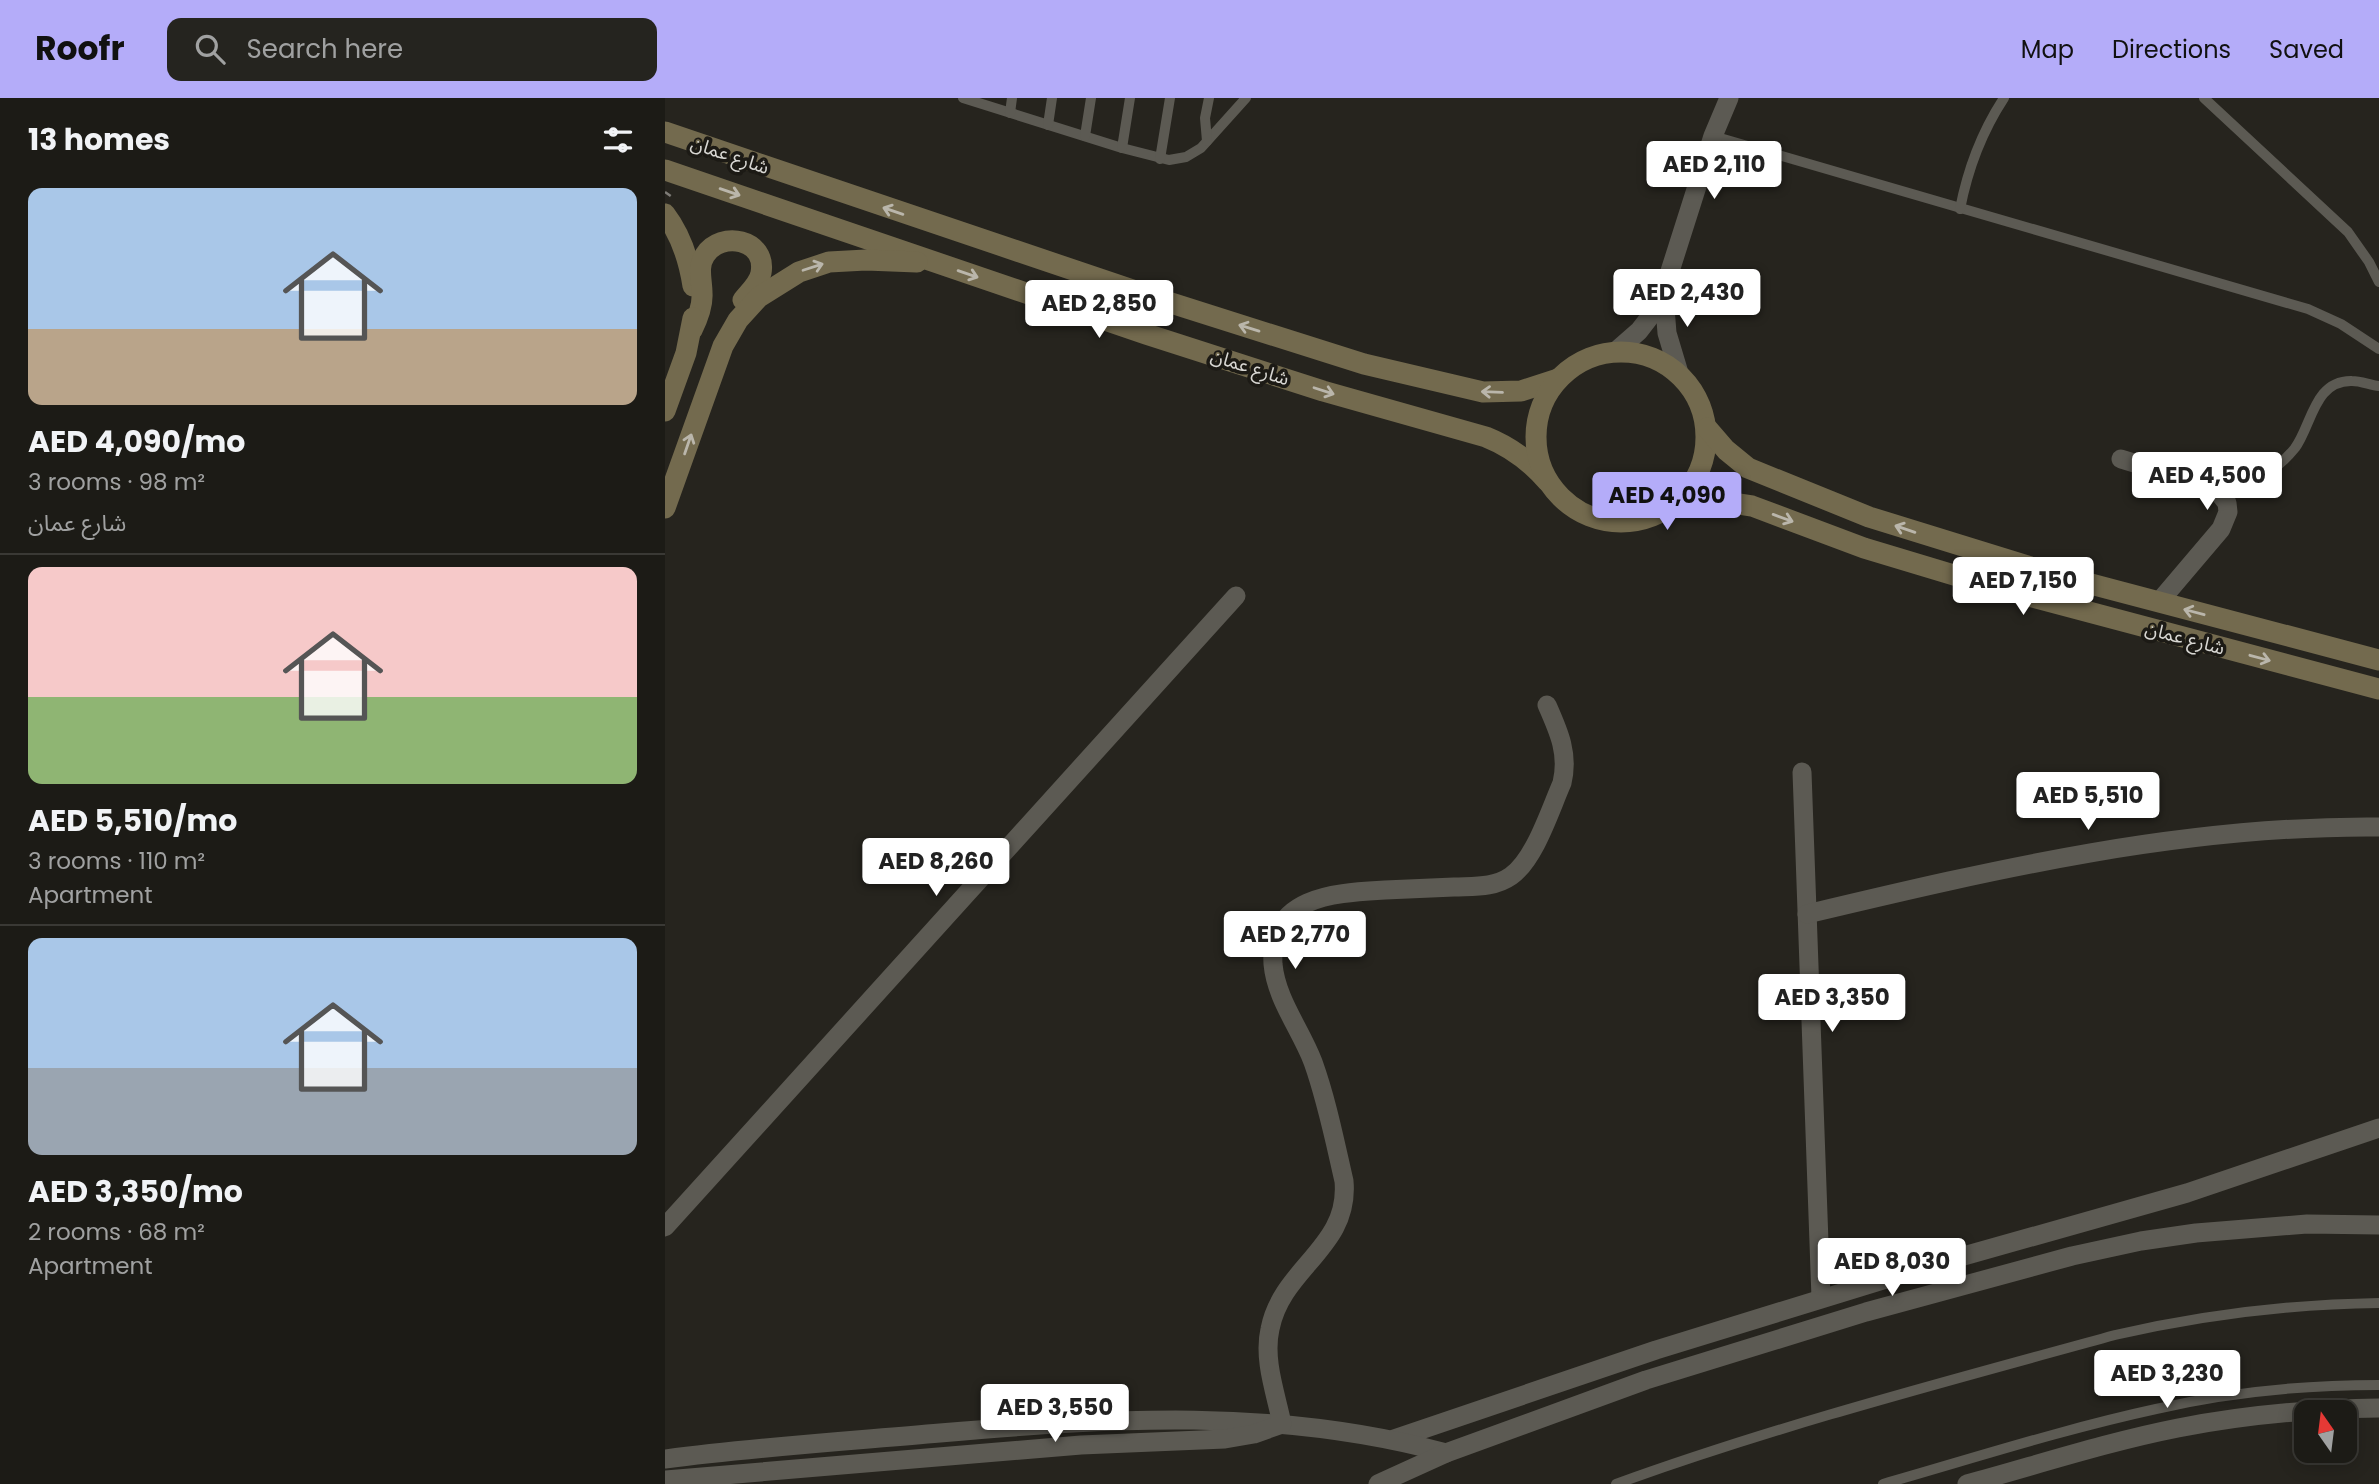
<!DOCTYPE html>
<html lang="en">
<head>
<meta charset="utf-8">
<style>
	:root { --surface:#1c1b16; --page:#25241f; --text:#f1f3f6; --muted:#a0a1a1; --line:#3a3935; --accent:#b4acf9 }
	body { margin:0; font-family:Poppins,"Noto Sans Arabic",sans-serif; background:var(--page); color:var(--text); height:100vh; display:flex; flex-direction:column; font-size:26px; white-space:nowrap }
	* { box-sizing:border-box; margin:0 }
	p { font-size:23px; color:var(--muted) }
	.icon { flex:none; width:38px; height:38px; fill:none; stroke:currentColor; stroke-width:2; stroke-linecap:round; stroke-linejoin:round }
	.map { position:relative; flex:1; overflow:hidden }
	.details { display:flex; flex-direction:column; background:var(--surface); width:665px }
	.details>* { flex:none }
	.needle { width:46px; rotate:346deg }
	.controls { position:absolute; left:1629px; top:1302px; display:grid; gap:14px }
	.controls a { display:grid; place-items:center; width:63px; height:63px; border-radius:14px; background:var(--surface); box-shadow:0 4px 18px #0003,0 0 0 2px var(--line); font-size:35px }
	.price { position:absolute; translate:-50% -60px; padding:0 16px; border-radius:7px; background:#fff; color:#222; font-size:23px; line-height:46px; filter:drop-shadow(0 2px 4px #0008) }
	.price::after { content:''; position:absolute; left:50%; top:42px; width:21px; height:16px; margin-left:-10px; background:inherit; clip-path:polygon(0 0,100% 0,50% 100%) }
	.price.current { background:var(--accent); color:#111 }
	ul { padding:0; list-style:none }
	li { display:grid; align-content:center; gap:14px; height:371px; padding:0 28px }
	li+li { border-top:2px solid var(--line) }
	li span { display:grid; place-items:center; height:217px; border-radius:14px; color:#555 }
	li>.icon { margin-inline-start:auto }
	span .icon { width:126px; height:126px; fill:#fffc; stroke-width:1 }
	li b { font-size:30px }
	h2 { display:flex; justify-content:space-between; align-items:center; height:84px; padding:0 28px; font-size:30px }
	header { display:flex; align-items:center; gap:42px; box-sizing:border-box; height:98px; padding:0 35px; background:var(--accent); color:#111 }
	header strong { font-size:33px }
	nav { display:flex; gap:38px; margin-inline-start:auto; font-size:24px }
	.search { width:490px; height:63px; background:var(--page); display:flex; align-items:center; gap:18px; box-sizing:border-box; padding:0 24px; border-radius:14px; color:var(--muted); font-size:26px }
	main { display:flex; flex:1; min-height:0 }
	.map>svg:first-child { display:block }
</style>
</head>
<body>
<header>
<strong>Roofr</strong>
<div class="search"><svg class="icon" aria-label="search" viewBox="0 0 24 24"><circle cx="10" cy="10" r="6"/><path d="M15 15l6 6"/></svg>Search here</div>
<nav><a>Map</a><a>Directions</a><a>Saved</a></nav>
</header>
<main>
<section class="details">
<h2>13 homes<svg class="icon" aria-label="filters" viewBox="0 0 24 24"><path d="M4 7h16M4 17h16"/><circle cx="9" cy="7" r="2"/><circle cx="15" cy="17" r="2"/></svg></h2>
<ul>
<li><span style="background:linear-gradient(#a9c7e8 65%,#b9a48a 0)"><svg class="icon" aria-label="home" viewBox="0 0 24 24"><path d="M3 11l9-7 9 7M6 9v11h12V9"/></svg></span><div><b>AED 4,090/mo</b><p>3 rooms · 98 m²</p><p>شارع عمان</p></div></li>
<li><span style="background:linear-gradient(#f6c9c9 60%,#8fb573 0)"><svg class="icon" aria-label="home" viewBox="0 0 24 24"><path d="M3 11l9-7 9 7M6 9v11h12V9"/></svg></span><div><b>AED 5,510/mo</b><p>3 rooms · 110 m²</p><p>Apartment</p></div></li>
<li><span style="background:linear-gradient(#a9c7e8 60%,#9aa5b1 0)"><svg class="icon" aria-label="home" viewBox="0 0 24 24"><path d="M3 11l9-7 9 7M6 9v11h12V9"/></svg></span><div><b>AED 3,350/mo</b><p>2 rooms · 68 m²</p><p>Apartment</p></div></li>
</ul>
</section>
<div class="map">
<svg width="1714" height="1386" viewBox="0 0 1714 1386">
	<rect width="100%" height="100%" fill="#26241e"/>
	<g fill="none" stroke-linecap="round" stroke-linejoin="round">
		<!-- path -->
		<path stroke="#7e7c77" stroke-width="2.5" stroke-dasharray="7 3.5" stroke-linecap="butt" d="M0,94L7,99"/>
		<!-- lane -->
		<g stroke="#5c5a53" stroke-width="10">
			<path d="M298,0L457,50L504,62L521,59L536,50L581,0"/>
			<path d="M1539,0L1683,134L1704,164L1714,184"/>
			<path d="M345,15L347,0"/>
			<path d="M383,27L387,0"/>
			<path d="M420,38L426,0"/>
			<path d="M1048,38L1643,211L1676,226L1714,251"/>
			<path d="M542,43L540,20L544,0"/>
			<path d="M457,50L465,0"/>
			<path d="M495,61L505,0"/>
			<path d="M1295,111C1303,70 1316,35 1339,0"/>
			<path d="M1557,396C1586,387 1611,374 1630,350C1647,327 1649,282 1687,283C1696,283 1705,287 1714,288"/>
			<path d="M951,1386C1114,1327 1283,1283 1450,1237C1537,1217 1624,1206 1714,1205"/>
			<path d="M1218,1386C1309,1360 1399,1331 1491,1311C1564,1294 1639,1287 1714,1287"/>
		</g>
		<!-- street -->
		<g stroke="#5c5a53" stroke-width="19">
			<path d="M999,197L1002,235L1014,275"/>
			<path d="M950,254L974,233L984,220L999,192L1048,38L1064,0"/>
			<path d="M1456,361L1550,390L1562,405L1563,414L1556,431L1494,504"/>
			<path d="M1137,674L1156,1200"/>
			<path d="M1142,816C1331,771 1519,727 1714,729"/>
			<path d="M0,1129L571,498"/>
			<path d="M729,1341L991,1252L1267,1167L1522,1095L1714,1030"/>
			<path d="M0,1361C91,1349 183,1343 275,1335C448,1320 611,1309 781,1355"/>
			<path d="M0,1382L416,1347L560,1341L589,1336L617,1326C611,1296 598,1262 605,1231C617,1169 685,1150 679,1083C670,1044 662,1003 648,964C636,932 611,901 608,866C604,797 670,795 720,792C743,791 766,790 789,789C809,788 829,790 846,778C870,761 885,712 897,685C904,656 894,634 882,607"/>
			<path d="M713,1386L781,1355L981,1282L1201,1214L1407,1158L1476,1143L1531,1135L1642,1126L1714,1127"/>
			<path d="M1302,1386C1372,1367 1442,1344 1513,1330C1579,1317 1646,1311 1714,1310"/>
		</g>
		<!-- secondary -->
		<g stroke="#736a4e" stroke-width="21">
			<path d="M0,34L503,204L699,266L818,294L856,293L893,281"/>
			<path d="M0,72L481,236L658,293L821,339C846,349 865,363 883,384"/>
			<path d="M0,116C16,137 24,162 28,188"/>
			<path d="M27,232C33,220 38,208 37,195C37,182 32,169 40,157C56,132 102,141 96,175C94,186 84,194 78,202"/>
			<circle cx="956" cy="339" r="85"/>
			<path d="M0,313L21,255L28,220"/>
			<path d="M1042,330L1061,352L1083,370L1204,419L1388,476L1714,562"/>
			<path d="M0,410L58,248L73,222L94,199L134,174L164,164L201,162L252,164"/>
			<path d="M1004,410L1021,405L1054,403L1087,408L1199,450L1322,487L1714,591"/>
		</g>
	</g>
	<!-- one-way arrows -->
	<defs><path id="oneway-shaft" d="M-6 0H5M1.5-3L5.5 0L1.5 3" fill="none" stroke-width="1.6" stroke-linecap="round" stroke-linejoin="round" transform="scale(1.75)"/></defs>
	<g stroke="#bab6ab">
		<use href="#oneway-shaft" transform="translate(65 94) rotate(19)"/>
		<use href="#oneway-shaft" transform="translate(228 113) rotate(-161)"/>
		<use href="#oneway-shaft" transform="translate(148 169) rotate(-18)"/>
		<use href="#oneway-shaft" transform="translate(303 176) rotate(19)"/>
		<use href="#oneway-shaft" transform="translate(584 230) rotate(-163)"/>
		<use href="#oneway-shaft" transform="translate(659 293) rotate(18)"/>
		<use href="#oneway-shaft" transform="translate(827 294) rotate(-178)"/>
		<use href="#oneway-shaft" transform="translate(23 346) rotate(-71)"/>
		<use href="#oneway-shaft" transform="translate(1118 420) rotate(20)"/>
		<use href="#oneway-shaft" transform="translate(1240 431) rotate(-161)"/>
		<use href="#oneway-shaft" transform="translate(1529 514) rotate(-165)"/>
		<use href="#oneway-shaft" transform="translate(1595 560) rotate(15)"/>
	</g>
	<g text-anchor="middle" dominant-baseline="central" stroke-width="7" stroke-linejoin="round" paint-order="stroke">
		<!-- street labels -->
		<g font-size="19" fill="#d8d7d3" stroke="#1c1a15">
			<text transform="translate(65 57) rotate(19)">شارع عمان</text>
			<text transform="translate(585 269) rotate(18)">شارع عمان</text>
			<text transform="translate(1520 540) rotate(15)">شارع عمان</text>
		</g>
	</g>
</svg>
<div class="controls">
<a><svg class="needle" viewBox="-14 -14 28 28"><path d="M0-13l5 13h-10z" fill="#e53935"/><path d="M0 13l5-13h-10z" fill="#a0a1a1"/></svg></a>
</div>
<b class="price" style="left:1049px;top:103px">AED 2,110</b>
<b class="price" style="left:1022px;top:231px">AED 2,430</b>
<b class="price" style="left:434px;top:242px">AED 2,850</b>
<b class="price" style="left:1542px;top:414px">AED 4,500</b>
<b class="price current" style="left:1002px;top:434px">AED 4,090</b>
<b class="price" style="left:1358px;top:519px">AED 7,150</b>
<b class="price" style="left:1423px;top:734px">AED 5,510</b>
<b class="price" style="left:271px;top:800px">AED 8,260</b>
<b class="price" style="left:630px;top:873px">AED 2,770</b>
<b class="price" style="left:1167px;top:936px">AED 3,350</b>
<b class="price" style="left:1227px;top:1200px">AED 8,030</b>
<b class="price" style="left:1502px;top:1312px">AED 3,230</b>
<b class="price" style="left:390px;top:1346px">AED 3,550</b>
</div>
</main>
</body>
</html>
